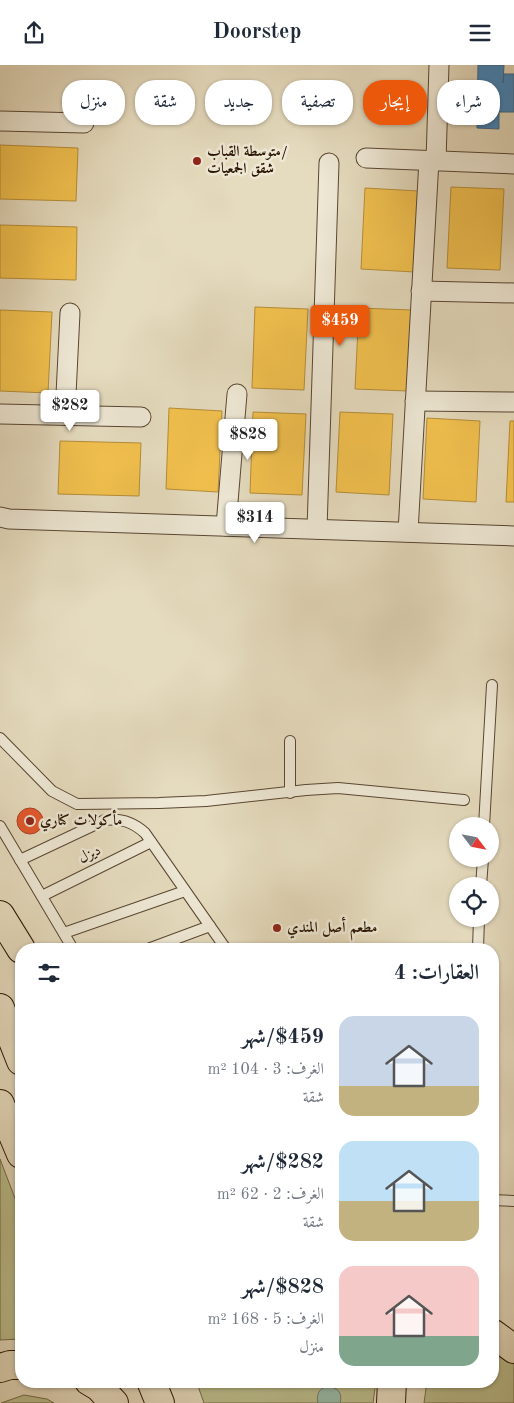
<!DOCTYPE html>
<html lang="ar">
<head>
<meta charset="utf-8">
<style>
	:root { --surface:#fff; --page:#f6f6f7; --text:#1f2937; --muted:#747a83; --accent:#ea580c }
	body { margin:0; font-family:"Old Standard TT",Amiri,serif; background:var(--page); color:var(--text); direction:rtl; height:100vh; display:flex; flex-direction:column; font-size:19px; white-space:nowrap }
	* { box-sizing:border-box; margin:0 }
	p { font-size:16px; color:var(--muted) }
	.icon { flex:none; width:28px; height:28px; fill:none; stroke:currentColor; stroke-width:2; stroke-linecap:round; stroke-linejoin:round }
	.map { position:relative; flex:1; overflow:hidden; direction:ltr }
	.drawer { position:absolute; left:15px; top:878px; width:484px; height:445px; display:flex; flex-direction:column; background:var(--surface); border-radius:20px; box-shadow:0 1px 4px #0004; direction:rtl }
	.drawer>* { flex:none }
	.guide { position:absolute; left:15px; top:15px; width:485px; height:45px; direction:rtl; display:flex; gap:10px }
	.needle { width:32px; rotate:122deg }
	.buttons { position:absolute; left:449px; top:752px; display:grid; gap:10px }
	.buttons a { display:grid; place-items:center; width:50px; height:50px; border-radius:50%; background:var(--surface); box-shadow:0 1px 4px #0004; font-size:25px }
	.price { position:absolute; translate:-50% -42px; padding:0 11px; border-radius:5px; background:#fff; color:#222; font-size:16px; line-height:32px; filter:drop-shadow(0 1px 2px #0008) }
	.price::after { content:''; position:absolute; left:50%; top:30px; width:15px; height:11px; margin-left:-8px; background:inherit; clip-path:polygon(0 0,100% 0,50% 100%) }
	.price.on { background:var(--accent); color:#fff }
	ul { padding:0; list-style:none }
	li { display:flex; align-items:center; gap:15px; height:125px; padding:0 20px }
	li span { display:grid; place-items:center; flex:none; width:140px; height:100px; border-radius:15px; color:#555 }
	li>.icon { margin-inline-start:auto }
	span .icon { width:60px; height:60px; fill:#fffc; stroke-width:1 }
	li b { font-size:21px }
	h2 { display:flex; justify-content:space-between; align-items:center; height:60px; padding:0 20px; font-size:21px }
	.pill { padding:0 18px; border-radius:20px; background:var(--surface); box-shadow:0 1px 4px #0004; font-size:18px; line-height:45px }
	.pill.on { background:var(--accent); color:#fff }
	header { display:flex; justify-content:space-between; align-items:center; height:65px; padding:0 20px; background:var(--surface); font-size:22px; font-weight:600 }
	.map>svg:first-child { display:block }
</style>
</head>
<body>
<header><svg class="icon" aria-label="menu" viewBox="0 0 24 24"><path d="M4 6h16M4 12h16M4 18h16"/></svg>Doorstep<svg class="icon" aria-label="share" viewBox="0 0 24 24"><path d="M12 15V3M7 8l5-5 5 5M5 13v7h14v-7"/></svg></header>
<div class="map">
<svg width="514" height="1338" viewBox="0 0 514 1338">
	<rect width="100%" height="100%" fill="#e5dbbe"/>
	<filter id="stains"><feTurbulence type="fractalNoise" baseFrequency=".004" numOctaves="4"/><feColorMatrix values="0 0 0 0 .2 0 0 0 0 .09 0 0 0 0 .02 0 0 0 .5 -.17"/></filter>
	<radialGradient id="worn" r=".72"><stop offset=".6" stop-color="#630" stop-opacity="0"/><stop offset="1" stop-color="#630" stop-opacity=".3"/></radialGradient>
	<!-- green -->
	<g fill="#bbbe8d" stroke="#726a48">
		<path d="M0,1094L21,1149V1274L0,1275Z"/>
		<path d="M493,1279L514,1295V1338H424L427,1316H492Z"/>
		<path d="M199,1316H376L373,1338H204L199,1324Z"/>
		<path d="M24,1330L47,1334L54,1338H1Z"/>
	</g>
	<!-- water -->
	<path fill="#97bcab" stroke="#6b7968" d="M326,1321C337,1322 343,1327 340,1338H318C316,1329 319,1325 326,1321Z"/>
	<!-- homes -->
	<g fill="#f2c14e" stroke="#b68d38">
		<path d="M0,80L78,83L76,136L0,134Z"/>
		<path d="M451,122L504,124L500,205L447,203Z"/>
		<path d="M365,123L418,126L414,207L361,204Z"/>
		<path d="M0,160L77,162L76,215L0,213Z"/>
		<path d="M255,242L308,244L304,325L252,323Z"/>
		<path d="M359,243L412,245L408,326L355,324Z"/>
		<path d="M0,245L52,247L48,328L0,326Z"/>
		<path d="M169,343L222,346L218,427L166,424Z"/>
		<path d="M253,347L306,349L302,430L250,428Z"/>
		<path d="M340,347L393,349L389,430L336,427Z"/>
		<path d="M427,353L480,356L476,437L423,434Z"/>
		<path d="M510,356H514V437H506Z"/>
		<path d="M60,376L141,378L139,431L58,429Z"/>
	</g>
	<!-- shops -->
	<circle fill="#e4572e" stroke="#ac4321" cx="30" cy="756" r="13"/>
	<!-- schools -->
	<path fill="#3f88c5" stroke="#39668b" d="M478,0H504L503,18L504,9H514V47H499V64L477,63Z"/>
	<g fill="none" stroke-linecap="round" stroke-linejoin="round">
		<defs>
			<g id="lane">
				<path d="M0,673L52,726L77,739L159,738L206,736L306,725L338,723L464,735"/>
				<path d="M290,676V728"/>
				<path d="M0,761L73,884"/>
				<path d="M484,761L492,620"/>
				<path d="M20,795L105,755C121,753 133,757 145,768L226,884"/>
				<path d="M481,821L483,794"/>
				<path d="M42,831L151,777"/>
				<path d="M64,868L185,826"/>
				<path d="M148,884L210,861"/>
				<path d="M478,884L479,854"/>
				<path d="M492,1135L514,1136"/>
			</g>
			<g id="street">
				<path d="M0,56L84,58"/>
				<path d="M366,93L514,99"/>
				<path d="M436,96L439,0"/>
				<path d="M421,226L514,228"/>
				<path d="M415,336L514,337"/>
				<path d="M0,349L141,352"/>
				<path d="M65,350L70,248"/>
				<path d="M0,452L9,454L514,471"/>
				<path d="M226,461L237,329"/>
				<path d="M317,464L329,98"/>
				<path d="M408,467L429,95"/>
			</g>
			<g id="highway">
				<path d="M0,850L21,884"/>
				<path d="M0,943L21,996"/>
				<path d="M0,1039L21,1089"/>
				<path d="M492,1268L514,1284"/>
				<path d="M0,1303L10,1300H21"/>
				<path d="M89,1316L99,1322L114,1338"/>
				<path d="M151,1316L160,1338"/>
				<path d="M391,1338L392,1316"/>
			</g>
		</defs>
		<!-- lane casing -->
		<use href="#lane" stroke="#594632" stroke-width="12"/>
		<!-- street casing -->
		<use href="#street" stroke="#594632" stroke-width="21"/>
		<!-- highway casing -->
		<use href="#highway" stroke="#2a1503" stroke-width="30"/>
		<!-- lane -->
		<use href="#lane" stroke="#eee8d5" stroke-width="10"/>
		<!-- street -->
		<use href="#street" stroke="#eee8d5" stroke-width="19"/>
		<!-- highway -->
		<use href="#highway" stroke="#e5dbbe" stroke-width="28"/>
	</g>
	<!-- markers -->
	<g fill="#8f2418" stroke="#eee8d5" stroke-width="2">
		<circle cx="197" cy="96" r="5"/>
		<circle cx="30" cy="756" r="5"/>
		<circle cx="277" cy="863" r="5"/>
	</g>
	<g text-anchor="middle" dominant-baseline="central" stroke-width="5" stroke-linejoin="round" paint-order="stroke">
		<!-- poi labels -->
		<g font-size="15" font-weight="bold" fill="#2a1503" stroke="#eee8d5" text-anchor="start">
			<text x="207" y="87">متوسطة القباب/<tspan x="207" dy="17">شقق الجمعيات</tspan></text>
			<text x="40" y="756">مأكولات كناري</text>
			<text x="287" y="863">مطعم أصل المندي</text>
		</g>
		<!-- street labels -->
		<g font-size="15" fill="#2a1503" stroke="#eee8d5">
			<text transform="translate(90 790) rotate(-26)">ديزل</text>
		</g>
	</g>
	<rect width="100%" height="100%" filter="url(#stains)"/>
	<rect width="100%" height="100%" fill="url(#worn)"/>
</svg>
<div class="buttons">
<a><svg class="needle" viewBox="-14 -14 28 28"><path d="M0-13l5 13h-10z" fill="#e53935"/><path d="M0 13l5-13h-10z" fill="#747a83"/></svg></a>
<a><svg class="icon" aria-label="locate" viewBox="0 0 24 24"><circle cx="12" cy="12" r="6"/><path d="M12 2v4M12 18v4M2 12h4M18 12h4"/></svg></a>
</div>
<b class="price on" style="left:340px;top:282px">$459</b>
<b class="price" style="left:70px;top:367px">$282</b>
<b class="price" style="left:248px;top:396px">$828</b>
<b class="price" style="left:255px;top:479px">$314</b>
<div class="guide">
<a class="pill">شراء</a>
<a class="pill on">إيجار</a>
<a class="pill">تصفية</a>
<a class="pill">جديد</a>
<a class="pill">شقة</a>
<a class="pill">منزل</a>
</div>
<section class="drawer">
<h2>العقارات: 4<svg class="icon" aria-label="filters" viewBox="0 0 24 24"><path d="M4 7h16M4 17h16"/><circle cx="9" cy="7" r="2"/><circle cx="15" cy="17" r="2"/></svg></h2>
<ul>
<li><span style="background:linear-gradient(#c9d6e8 70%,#c2b280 0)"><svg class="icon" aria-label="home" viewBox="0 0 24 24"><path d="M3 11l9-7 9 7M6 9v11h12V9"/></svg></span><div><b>$459/شهر</b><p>الغرف: 3 · 104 m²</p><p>شقة</p></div></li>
<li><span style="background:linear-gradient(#bfe0f5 60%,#c2b280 0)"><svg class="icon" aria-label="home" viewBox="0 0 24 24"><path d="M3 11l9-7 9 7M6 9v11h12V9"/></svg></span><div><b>$282/شهر</b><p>الغرف: 2 · 62 m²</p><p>شقة</p></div></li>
<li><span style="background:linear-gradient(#f6c9c9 70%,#7fa58c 0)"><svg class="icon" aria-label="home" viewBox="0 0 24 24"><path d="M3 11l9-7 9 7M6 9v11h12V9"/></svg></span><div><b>$828/شهر</b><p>الغرف: 5 · 168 m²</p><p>منزل</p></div></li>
</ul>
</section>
</div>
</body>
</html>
